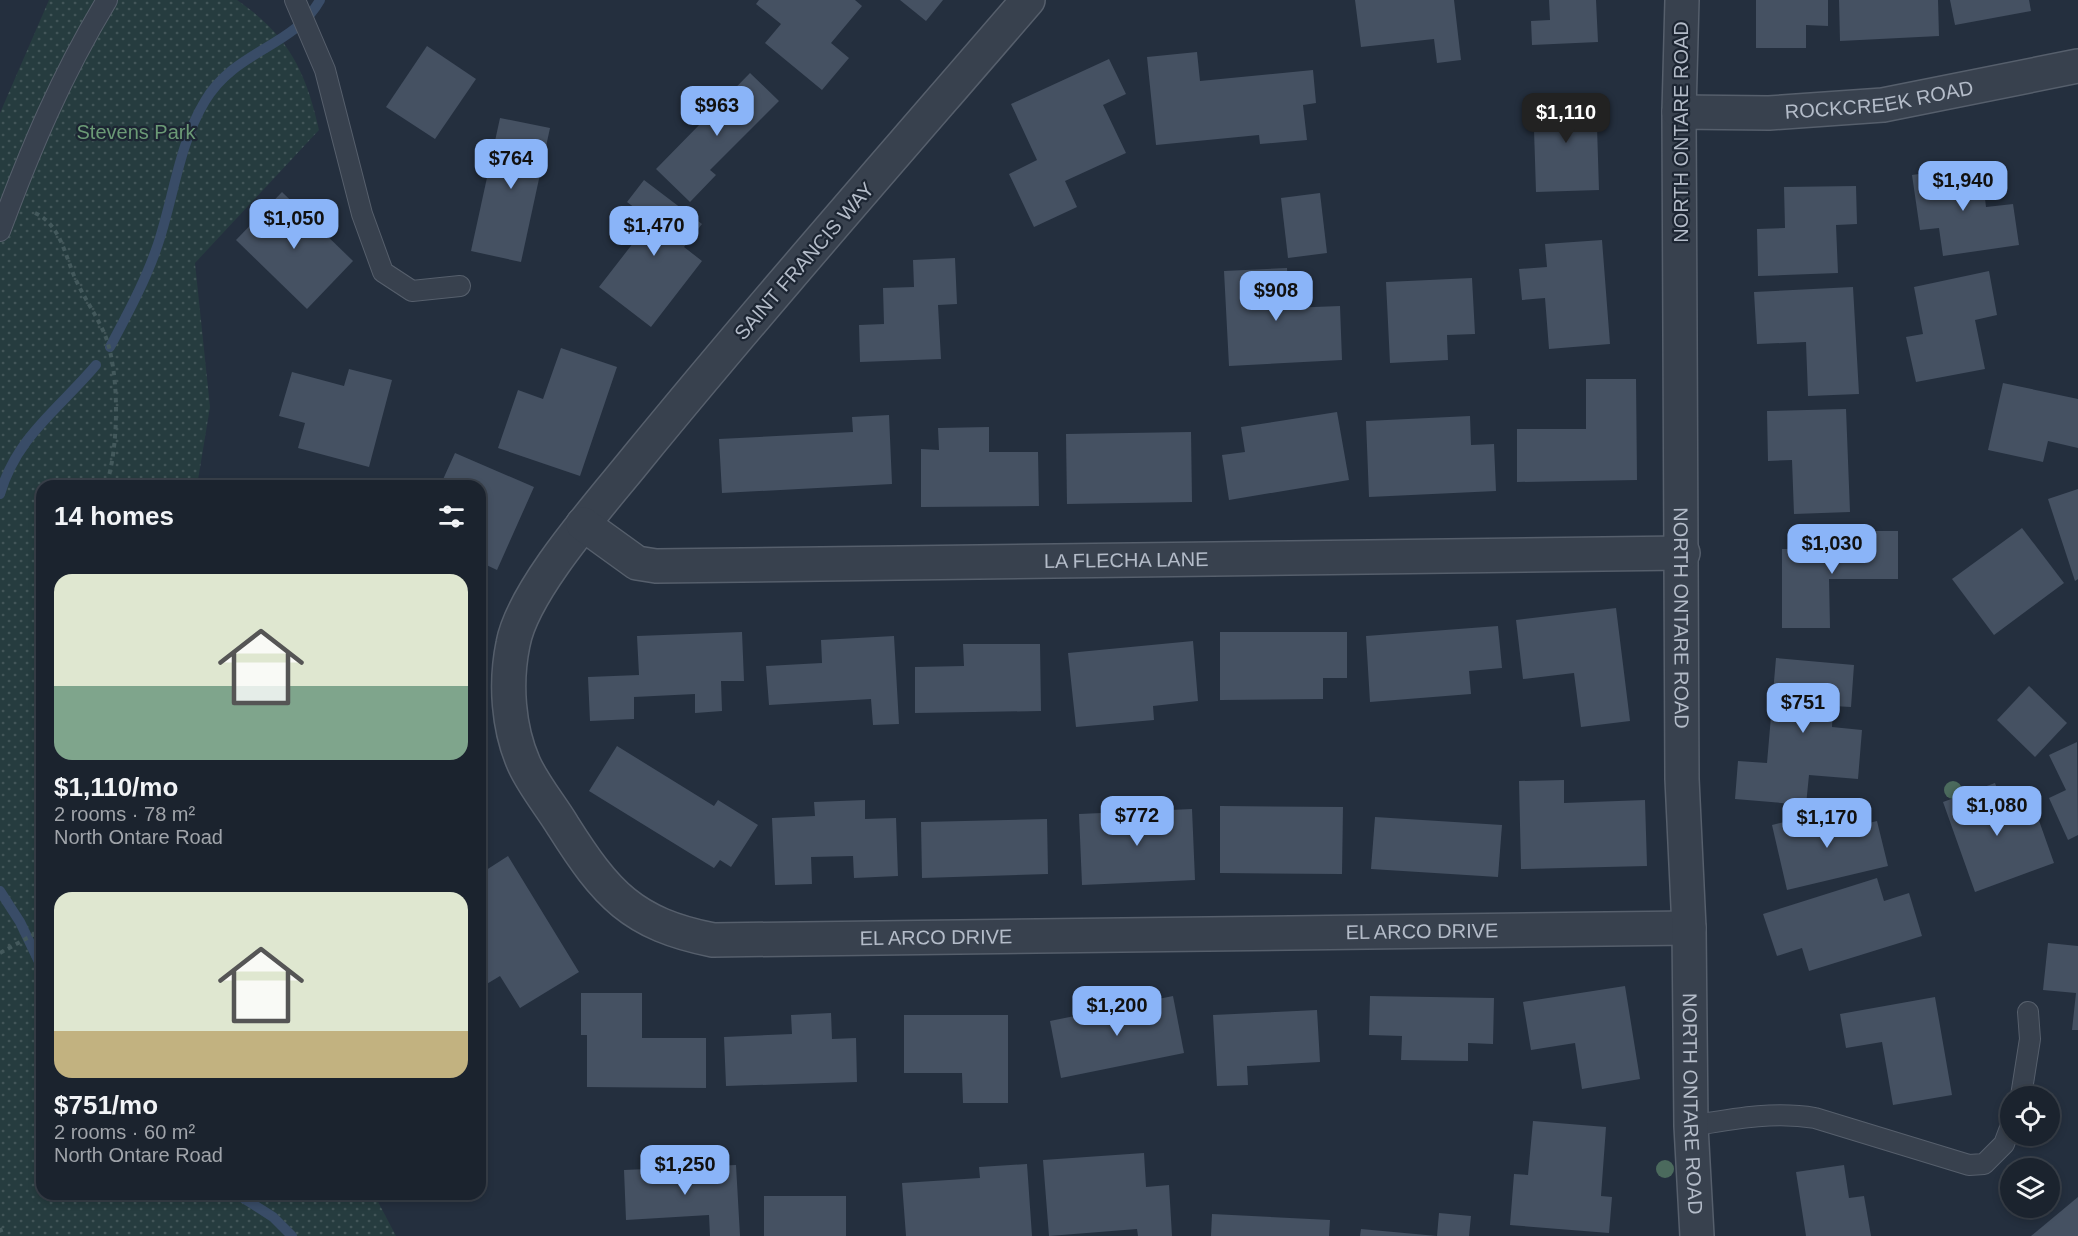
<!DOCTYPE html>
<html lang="en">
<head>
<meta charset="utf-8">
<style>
	:root { --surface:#1b232e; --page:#282f3a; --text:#f1f3f6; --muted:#a0a4aa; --line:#39404a; --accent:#8ab4f8 }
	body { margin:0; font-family:Arial,sans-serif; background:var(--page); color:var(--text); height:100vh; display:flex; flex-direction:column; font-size:22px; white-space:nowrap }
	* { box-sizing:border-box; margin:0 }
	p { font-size:20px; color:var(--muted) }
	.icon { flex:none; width:33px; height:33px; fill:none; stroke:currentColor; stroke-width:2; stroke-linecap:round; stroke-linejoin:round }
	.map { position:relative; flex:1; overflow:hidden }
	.side { position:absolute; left:36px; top:480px; width:450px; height:720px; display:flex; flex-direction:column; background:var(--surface); border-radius:18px; box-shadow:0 3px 9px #0003,0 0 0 2px var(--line) }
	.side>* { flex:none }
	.fabs { position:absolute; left:2000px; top:1086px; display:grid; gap:12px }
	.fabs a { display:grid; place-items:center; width:60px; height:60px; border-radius:50%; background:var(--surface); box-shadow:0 3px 9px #0003,0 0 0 2px var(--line); font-size:30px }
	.price { position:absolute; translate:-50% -51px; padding:0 14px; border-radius:12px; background:var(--accent); color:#111; font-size:20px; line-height:39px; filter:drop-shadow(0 2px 3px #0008) }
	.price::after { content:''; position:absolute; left:50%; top:36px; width:18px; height:14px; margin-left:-9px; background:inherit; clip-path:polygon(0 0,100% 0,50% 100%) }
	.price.on { background:#222; color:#fff }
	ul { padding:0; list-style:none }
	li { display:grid; align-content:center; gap:12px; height:318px; padding:0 18px }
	li span { display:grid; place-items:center; height:186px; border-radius:18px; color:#555 }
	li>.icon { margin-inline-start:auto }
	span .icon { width:108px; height:108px; fill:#fffc; stroke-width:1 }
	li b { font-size:26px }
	h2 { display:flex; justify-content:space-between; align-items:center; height:72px; padding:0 18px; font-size:26px }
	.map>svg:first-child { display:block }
</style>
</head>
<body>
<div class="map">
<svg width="2078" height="1236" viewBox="0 0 2078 1236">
	<defs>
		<pattern id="park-dots" width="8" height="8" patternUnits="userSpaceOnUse" patternTransform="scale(1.5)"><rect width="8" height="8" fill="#263c3f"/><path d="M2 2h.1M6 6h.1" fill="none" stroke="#435659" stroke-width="1.8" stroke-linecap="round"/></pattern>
	</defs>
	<rect width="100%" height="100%" fill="#242f3e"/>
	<!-- park -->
	<path fill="url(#park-dots)" d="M49,0H237C288,35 306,71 319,130L195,263L210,407L197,486H42V1194H374L396,1236H0V113Z"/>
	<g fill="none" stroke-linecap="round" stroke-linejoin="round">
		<!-- stream -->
		<g stroke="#394c67" stroke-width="10">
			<path d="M110,347C128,313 146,280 158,244C174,196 179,144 205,101C235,50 294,47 320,0"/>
			<path d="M0,494C17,436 59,409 96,365"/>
			<path d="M0,891L20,922L42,968"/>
			<path d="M237,1194L273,1217L292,1236"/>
		</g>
	</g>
	<!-- building -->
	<g fill="#455162">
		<path d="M759,0H855L862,6L831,43L849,58L822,90L765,43L781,24L756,4Z"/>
		<path d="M900,0H943L926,21Z"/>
		<path d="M1355,0H1454L1461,60L1437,63L1434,39L1361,47Z"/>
		<path d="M1549,0H1596L1598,42L1532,45L1531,21L1550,20Z"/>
		<path d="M1756,0H1828V26L1806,25V48H1756Z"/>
		<path d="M1839,0H1938L1939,36L1840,41Z"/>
		<path d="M1950,0H2029L2031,11L1955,25Z"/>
		<path d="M427,46L476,79L435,139L386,107Z"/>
		<path d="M1197,52L1200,81L1313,70L1316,103L1303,105L1307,140L1260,144L1259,135L1156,145L1147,57Z"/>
		<path d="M1109,59L1126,94L1103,105L1126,153L1065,181L1077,207L1034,227L1009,174L1037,160L1011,104Z"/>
		<path d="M750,73L779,101L710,170L716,175L690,202L656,169Z"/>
		<path d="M1596,95L1599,190L1536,192L1533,98Z"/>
		<path d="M500,118L550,128L521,262L471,251Z"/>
		<path d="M1981,165L1986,207L2013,204L2019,245L1943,256L1939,228L1920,230L1912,175Z"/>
		<path d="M644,180L702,224L684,247L702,261L651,327L599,287L651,220L627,202Z"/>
		<path d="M1856,186L1857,224L1836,225L1838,273L1758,276L1757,229L1785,228L1784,187Z"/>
		<path d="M282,192L353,261L307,309L236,240Z"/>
		<path d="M1320,193L1327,253L1288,258L1281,198Z"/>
		<path d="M1602,240L1610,344L1549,349L1545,298L1522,300L1519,269L1547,267L1545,244Z"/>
		<path d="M955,258L957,304L938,305L941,359L860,362L859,325L884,324L883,288L914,287L913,260Z"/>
		<path d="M1287,268L1289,308L1340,306L1342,360L1229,366L1224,271Z"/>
		<path d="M1989,271L1997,315L1975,320L1985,369L1916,382L1906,337L1923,334L1914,287Z"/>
		<path d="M1472,278L1475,334L1447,335L1448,360L1390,363L1386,282Z"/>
		<path d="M1853,287L1859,394L1808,396L1806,342L1757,344L1754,292Z"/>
		<path d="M561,348L617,367L580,476L498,448L518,390L543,399Z"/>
		<path d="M349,369L392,380L369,467L298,448L305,423L279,416L292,372L344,386Z"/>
		<path d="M1586,379H1636L1637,480L1517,482V429H1586Z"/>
		<path d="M2003,383L2078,399V448L2048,441L2043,462L1988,450Z"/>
		<path d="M1846,409L1850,512L1794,514L1792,460L1768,461L1767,411Z"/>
		<path d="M1337,412L1349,480L1229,500L1222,455L1245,452L1241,427Z"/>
		<path d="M889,415L892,484L722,493L719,439L853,432L852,417Z"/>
		<path d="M1470,416L1471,445L1494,444L1496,491L1369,497L1366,421Z"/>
		<path d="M989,427V452H1038L1039,506L921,507V449L939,450L938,428Z"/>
		<path d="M1191,432L1192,502L1067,504L1066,434Z"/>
		<path d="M455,453L534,487L497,570L480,562V486H440Z"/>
		<path d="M2078,489V579L2075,581L2048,499Z"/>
		<path d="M2022,528L2064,583L1994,635L1952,579Z"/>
		<path d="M1855,531H1898V579H1829L1830,628H1782V549H1855Z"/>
		<path d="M1616,608L1630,721L1581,727L1574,673L1523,679L1516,620Z"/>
		<path d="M1498,626L1502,668L1469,671L1471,694L1370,702L1366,636Z"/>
		<path d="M742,632L744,681H721L722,711L695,713V694L634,697V719L590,721L588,677L639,675L637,636Z"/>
		<path d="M1220,632H1347V678H1323V699L1220,700Z"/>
		<path d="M894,636L899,724L873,725L871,699L769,705L766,666L822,663L821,640Z"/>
		<path d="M1193,641L1198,701L1153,706L1154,720L1076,727L1068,653Z"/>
		<path d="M963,644H1040L1041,711L915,713V667L964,666Z"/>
		<path d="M1776,658L1854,665L1851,707L1833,706L1832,727L1862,730L1858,779L1809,775L1806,805L1735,799L1738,761L1767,763Z"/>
		<path d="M2029,686L2067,723L2035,757L1997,720Z"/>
		<path d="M2077,742L2078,835L2068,840L2049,798L2066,790L2049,755Z"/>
		<path d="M617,746L714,806L718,800L758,825L731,867L720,860L714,868L589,791Z"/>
		<path d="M1564,780V803L1645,800L1647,866L1521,869L1519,781Z"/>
		<path d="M1995,783L2004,808L2031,798L2054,863L1975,892L1943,802Z"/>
		<path d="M865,800V819L896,818L898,876L854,878L853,856L811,857L812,884L775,885L772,818L815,816L814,802Z"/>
		<path d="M1220,806L1343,807L1342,874L1220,873Z"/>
		<path d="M1844,808L1848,828L1877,821L1888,866L1787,890L1772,825Z"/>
		<path d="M1192,809L1195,880L1082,885L1079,814Z"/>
		<path d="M1375,817L1502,825L1498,877L1371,869Z"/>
		<path d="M1047,819L1048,874L922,878L921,822Z"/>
		<path d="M508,856L579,972L520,1008L500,976L480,988V925L486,921L480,912V874Z"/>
		<path d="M1877,878L1884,901L1909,893L1922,936L1809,971L1802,948L1777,956L1763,914Z"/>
		<path d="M2048,943L2078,946V1030H2072L2076,993L2043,990Z"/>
		<path d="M1625,986L1640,1079L1582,1089L1575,1043L1531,1050L1523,1002Z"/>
		<path d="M581,993H642V1038H706V1088L587,1087V1035H581Z"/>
		<path d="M1173,996L1184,1053L1061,1078L1050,1021Z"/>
		<path d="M1370,996L1494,998L1493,1044L1468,1043V1061L1401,1060L1402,1036L1369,1035Z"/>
		<path d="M1935,997L1952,1095L1893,1105L1882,1042L1846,1048L1840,1014Z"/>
		<path d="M1317,1010L1320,1062L1247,1066L1248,1085L1217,1086L1213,1015Z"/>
		<path d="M831,1013L832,1039L856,1038L857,1082L726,1086L724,1037L792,1034L791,1015Z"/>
		<path d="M904,1015H1008V1103H963L962,1073H904Z"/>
		<path d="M1533,1121L1606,1127L1601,1196L1612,1197L1609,1233L1510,1225L1514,1174L1528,1175Z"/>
		<path d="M1144,1153L1146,1187L1169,1185L1172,1236H1138L1137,1229L1049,1236L1043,1160Z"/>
		<path d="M1027,1164L1032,1236H906L902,1183L980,1178L979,1167Z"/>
		<path d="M736,1165L740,1236H710L709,1215L626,1220L624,1170Z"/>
		<path d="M1844,1165L1849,1198L1864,1196L1871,1236H1806L1796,1172Z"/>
		<rect x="764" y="1196" width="82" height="40"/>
		<path d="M2078,1197V1236H2031Z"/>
		<path d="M1439,1213L1471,1216L1469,1236H1360L1361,1229L1437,1236Z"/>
		<path d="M1212,1214L1330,1220L1329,1236H1211Z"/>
	</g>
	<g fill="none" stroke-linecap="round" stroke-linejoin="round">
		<defs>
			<g id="lane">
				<path d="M295,0L325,70L362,214L383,272L412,291L460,286"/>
				<path d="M0,231C31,148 61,76 107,0"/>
				<path d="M2021,1096L2030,1039L2028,1012"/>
				<path d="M1691,1126C1733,1119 1773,1111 1815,1118L1969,1165L1984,1164L2004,1144L2010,1128"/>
			</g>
			<g id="street">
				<path id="s1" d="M1028,0C897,152 765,302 638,457C602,502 523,589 513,644C505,683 508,728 524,764C534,786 551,806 563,826C606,894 632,924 713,940L1689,928"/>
				<path id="s2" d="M1682,0L1679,112L1682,779L1689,928L1691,1126L1697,1236"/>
				<path id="s3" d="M1679,112L1769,113L1883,105L2078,66"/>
				<path id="s4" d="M583,524L637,563L656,566L1683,553"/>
			</g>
		</defs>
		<!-- lane casing -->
		<use href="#lane" stroke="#565f6c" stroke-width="22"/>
		<!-- street casing -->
		<use href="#street" stroke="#565f6c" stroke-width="36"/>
		<!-- path -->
		<g stroke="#44595c" stroke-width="4" stroke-dasharray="4.5 4.5" stroke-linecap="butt">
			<path d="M35,213C60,224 65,255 75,278C84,298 97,316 105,335C120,373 119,448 106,486"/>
			<path d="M0,953L42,930"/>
			<path d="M0,1228L3,1236"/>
		</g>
		<!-- lane -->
		<use href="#lane" stroke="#38414e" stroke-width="20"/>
		<!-- street -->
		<use href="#street" stroke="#38414e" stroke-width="33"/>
	</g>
	<!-- trees -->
	<g fill="#4b6a5d">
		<circle cx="1953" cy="790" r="9"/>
		<circle cx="1665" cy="1169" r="9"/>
	</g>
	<g text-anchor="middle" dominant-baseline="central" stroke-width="4.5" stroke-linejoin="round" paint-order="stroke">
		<!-- street labels -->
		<g font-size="20" fill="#b4bcc9" stroke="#1d2633">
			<text stroke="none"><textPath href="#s3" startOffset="201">ROCKCREEK ROAD</textPath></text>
			<text transform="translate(1681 132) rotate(-90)">NORTH ONTARE ROAD</text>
			<text transform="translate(804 261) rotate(-49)">SAINT FRANCIS WAY</text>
			<text stroke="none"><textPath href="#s4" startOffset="556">LA FLECHA LANE</textPath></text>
			<text stroke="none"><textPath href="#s2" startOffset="618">NORTH ONTARE ROAD</textPath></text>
			<text stroke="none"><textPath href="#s1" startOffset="1928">EL ARCO DRIVE</textPath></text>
			<text stroke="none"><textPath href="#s1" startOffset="1442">EL ARCO DRIVE</textPath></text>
			<text stroke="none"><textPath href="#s2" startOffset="1104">NORTH ONTARE ROAD</textPath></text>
		</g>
		<!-- park labels -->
		<g font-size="20" fill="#6b9a76" stroke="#1d2633">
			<text x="136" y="132">Stevens Park</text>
		</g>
	</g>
</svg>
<div class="fabs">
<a><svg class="icon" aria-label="locate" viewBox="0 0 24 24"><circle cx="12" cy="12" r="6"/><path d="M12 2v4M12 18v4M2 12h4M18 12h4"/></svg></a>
<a><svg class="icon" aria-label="layers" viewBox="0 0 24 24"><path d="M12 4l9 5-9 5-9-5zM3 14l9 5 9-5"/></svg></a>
</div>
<b class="price" style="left:717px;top:137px">$963</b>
<b class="price on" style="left:1566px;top:144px">$1,110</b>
<b class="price" style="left:511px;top:190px">$764</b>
<b class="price" style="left:1963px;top:212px">$1,940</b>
<b class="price" style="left:294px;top:250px">$1,050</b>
<b class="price" style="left:654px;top:257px">$1,470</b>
<b class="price" style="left:1276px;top:322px">$908</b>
<b class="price" style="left:1832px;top:575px">$1,030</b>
<b class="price" style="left:1803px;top:734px">$751</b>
<b class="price" style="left:1997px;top:837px">$1,080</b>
<b class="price" style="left:1137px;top:847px">$772</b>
<b class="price" style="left:1827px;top:849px">$1,170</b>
<b class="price" style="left:1117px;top:1037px">$1,200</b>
<b class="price" style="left:685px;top:1196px">$1,250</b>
<section class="side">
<h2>14 homes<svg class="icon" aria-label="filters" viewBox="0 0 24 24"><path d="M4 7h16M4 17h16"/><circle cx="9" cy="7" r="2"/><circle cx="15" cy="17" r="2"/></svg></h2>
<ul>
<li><span style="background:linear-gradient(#dfe7d0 60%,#7fa58c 0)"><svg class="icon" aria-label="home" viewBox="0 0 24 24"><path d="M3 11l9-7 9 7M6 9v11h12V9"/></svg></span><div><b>$1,110/mo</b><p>2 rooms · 78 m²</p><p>North Ontare Road</p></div></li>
<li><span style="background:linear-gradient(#dfe7d0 75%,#c2b280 0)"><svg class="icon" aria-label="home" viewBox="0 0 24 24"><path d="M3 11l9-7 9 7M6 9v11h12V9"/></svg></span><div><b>$751/mo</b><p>2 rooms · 60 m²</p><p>North Ontare Road</p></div></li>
</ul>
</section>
</div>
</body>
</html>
